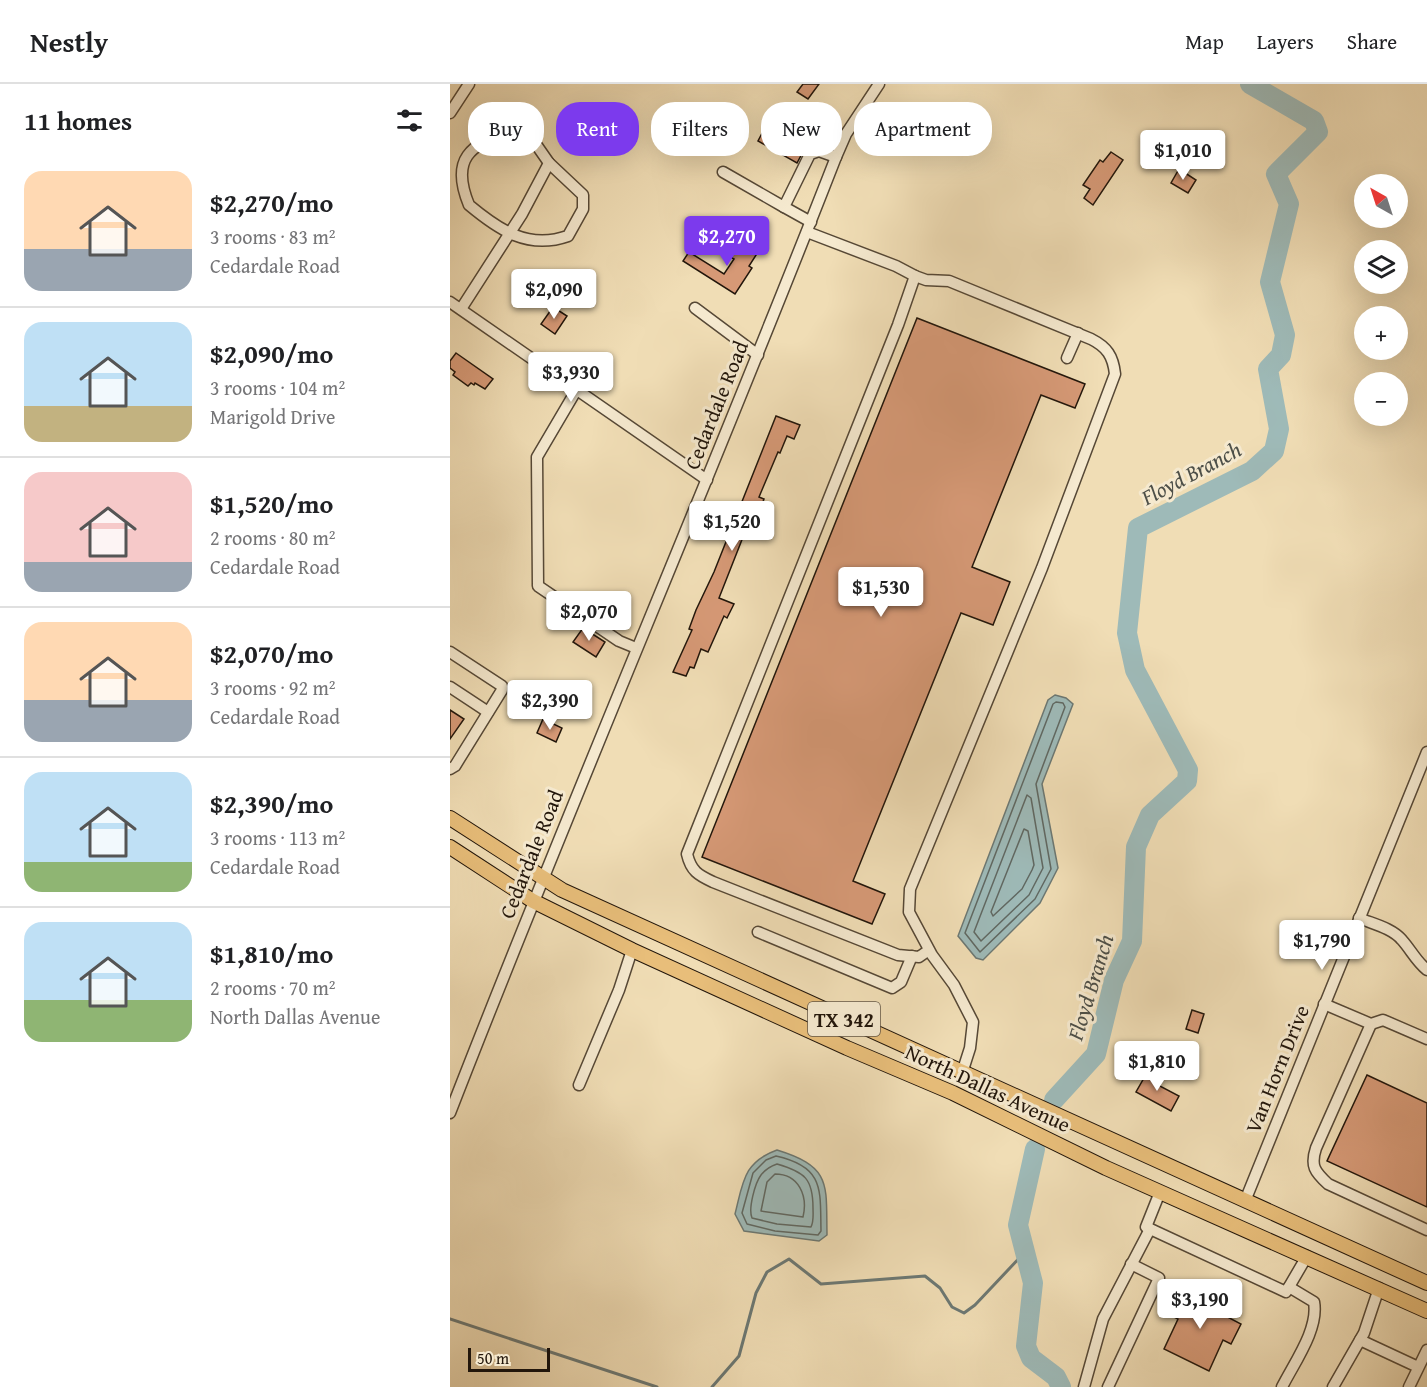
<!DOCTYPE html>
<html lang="en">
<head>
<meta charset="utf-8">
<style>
	:root { --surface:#fff; --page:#f6f6f6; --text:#202124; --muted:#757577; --line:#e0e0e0; --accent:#7c3aed }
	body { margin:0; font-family:"Gentium Book Plus",serif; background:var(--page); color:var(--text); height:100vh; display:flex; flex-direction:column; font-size:22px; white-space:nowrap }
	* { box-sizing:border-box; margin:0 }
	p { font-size:20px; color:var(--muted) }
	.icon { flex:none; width:33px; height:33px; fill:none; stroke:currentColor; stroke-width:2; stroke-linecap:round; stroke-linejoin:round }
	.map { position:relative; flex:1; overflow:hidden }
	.details { display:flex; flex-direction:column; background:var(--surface); width:450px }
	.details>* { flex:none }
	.banner { position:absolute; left:18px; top:18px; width:570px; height:54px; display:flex; gap:12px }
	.needle { width:39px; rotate:321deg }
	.controls { position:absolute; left:904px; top:90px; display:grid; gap:12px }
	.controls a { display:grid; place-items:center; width:54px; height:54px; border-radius:50%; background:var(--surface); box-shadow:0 6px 24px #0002; font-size:30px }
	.scale { position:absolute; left:18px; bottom:15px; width:82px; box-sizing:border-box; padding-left:6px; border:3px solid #22160b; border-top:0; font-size:16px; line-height:21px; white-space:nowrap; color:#22160b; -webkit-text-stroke:4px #f5e9cf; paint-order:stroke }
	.price { position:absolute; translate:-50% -51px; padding:0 14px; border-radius:6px; background:#fff; color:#222; font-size:20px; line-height:39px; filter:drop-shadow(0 2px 3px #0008) }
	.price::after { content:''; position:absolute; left:50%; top:36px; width:18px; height:14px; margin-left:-9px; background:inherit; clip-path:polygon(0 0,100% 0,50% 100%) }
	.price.selected { background:var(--accent); color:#fff }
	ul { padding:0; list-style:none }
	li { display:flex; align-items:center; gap:18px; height:150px; padding:0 24px }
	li+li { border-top:2px solid var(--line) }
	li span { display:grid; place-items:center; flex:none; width:168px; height:120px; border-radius:18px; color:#555 }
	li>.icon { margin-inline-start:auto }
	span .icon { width:72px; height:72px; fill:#fffc; stroke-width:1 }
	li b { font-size:26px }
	h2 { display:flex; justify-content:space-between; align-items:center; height:72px; padding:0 24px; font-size:26px }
	.chip { padding:0 21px; border-radius:24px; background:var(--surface); box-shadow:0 6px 24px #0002; font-size:21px; line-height:54px }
	.chip.selected { background:var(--accent); color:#fff }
	header { display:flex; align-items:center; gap:36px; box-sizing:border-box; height:84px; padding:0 30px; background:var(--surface); border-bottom:2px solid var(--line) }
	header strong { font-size:28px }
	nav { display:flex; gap:33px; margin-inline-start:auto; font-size:21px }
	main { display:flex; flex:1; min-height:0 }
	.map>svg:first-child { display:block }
</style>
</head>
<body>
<header>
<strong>Nestly</strong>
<nav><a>Map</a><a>Layers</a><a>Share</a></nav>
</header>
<main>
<section class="details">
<h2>11 homes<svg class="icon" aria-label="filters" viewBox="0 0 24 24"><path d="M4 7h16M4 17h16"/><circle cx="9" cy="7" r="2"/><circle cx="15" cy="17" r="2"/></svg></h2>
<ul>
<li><span style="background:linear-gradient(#ffd9b3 65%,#9aa5b1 0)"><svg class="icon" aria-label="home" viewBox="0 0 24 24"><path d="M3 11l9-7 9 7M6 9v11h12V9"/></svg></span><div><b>$2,270/mo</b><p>3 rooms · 83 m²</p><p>Cedardale Road</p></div></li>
<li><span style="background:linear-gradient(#bfe0f5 70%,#c2b280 0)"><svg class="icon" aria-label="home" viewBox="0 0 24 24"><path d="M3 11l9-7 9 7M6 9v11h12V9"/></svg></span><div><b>$2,090/mo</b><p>3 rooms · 104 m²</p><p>Marigold Drive</p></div></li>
<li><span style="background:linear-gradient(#f6c9c9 75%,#9aa5b1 0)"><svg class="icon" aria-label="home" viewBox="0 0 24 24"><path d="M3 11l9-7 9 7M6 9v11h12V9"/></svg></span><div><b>$1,520/mo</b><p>2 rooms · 80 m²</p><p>Cedardale Road</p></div></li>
<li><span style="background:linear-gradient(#ffd9b3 65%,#9aa5b1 0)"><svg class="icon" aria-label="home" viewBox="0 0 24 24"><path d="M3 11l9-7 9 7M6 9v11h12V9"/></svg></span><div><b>$2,070/mo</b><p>3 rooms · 92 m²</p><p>Cedardale Road</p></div></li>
<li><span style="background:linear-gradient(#bfe0f5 75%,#8fb573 0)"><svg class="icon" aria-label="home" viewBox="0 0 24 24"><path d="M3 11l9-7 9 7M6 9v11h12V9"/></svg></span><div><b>$2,390/mo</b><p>3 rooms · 113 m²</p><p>Cedardale Road</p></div></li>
<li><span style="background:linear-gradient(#bfe0f5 65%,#8fb573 0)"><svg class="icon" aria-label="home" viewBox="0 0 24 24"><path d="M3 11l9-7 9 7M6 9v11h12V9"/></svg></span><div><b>$1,810/mo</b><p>2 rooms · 70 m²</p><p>North Dallas Avenue</p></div></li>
</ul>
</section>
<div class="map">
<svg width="977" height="1303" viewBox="0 0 977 1303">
	<rect width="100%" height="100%" fill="#f0ddb5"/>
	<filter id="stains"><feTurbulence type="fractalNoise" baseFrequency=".00333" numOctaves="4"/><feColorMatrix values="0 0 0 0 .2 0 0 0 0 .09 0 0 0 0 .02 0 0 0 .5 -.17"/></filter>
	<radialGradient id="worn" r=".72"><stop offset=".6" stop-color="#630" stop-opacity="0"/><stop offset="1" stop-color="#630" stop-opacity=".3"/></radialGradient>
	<!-- water -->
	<g fill="#9ebab8" stroke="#6c7873" stroke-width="1.5">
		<path d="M605,611L616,614L623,620L592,700L608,784L590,819L533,876L526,874L508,852L598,616Z"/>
		<path d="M327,1066C382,1083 376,1100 377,1151L369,1157L294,1147L285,1130C293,1099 293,1078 327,1066Z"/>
	</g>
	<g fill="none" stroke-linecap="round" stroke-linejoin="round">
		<!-- shore -->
		<g stroke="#606862" stroke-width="1.5">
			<path d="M606,618L613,619L615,623L586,700L601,785L585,815L530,868L515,849L603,620Z"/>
			<path d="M577,711L581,714L593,784L579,811L531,857L524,848Z"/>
			<path d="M574,745L578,747L584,781L582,786L572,805L543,832L541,828Z"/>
			<path d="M326,1072C375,1083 370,1106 371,1147L368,1151L325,1147L297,1140L292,1129L303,1089L316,1076Z"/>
			<path d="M327,1080C355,1088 363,1095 363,1124C363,1130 364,1137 361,1143L327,1140L302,1134C298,1125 305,1099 311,1091C315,1086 321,1082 327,1080Z"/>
			<path d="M325,1090C349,1090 358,1112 353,1133L311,1127L317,1098Z"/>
		</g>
		<!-- stream -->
		<g stroke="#6c7873" stroke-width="3">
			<path d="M0,1235L207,1303"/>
			<path d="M262,1303L289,1272L306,1209L317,1188L339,1175L371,1200L475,1192L490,1204L502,1223L514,1229L525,1221L575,1168"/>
		</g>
		<!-- river -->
		<g stroke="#9ebab8" stroke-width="20">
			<path d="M604,1016L646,970L664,896L682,857L686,763L700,731L737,697L738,686L685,586L677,549L688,444L802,387L824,367L829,345L818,285L831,271L835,251L820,198L839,120L826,90L868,48L864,37L800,0"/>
			<path d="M585,1065L568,1141L583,1199L576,1262L581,1274L606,1293L611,1303"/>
		</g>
	</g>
	<!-- building -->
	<g fill="#d69976" stroke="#22160b" stroke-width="1.5">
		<path d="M353,0H369L358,15L347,8Z"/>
		<path d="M320,34L344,48L340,55L355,64L347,79L308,57Z"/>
		<path d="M661,68L673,76L643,121L634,114L640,105L633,101L650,76L653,78Z"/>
		<path d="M729,85L746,96L738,109L721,99Z"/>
		<path d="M285,159L292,163L294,160L308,168L299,182L302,184L285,210L233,177L239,168L274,190L284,175L277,171Z"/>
		<path d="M103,223L117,232L105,250L91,240Z"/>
		<path d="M467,234L635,300L625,324L591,311L522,483L560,498L543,541L511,529L403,797L435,810L422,840L252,773Z"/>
		<path d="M6,269L43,295L35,305L25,299L24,301L21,299L18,302L3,291L5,288L0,284V277Z"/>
		<path d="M326,332L350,341L344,355L337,352L330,369L328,368L309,413L314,415L308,432L304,431L298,449L295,448L269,514L284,520L277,534L274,532L258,568L251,565L244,584L240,583L236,592L223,588L242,546L239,545L246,526L264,488Z"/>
		<path d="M133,544L155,558L146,573L123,558Z"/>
		<path d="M0,626L14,635L0,655Z"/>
		<path d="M93,635L112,644L106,658L87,649Z"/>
		<path d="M742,926L754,930L748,949L736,945Z"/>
		<path d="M698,987L708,992L704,999L729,1012L721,1027L686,1008Z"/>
		<path d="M917,991L977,1019V1123L877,1077Z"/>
		<path d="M748,1209L760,1210L772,1216L766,1227L791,1240L781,1260L773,1256L759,1287L714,1265L728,1235L718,1230L728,1210L744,1217Z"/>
	</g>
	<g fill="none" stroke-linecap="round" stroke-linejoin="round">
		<defs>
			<g id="minor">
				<path d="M0,29L19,0"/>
				<path d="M61,47L83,56L99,79L133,111V125L118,152C78,166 49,146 19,121C0,75 20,60 61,47Z"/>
				<path d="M273,88L334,123"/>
				<path d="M361,138L334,123L360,70L369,67L386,73"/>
				<path d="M357,148L446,182L465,192"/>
				<path d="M0,218L257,396"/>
				<path d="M245,224L308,271"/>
				<path d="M11,225L72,130L99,79"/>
				<path d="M617,274L628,249"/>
				<path d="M127,305L87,373L88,502L169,557L186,564"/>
				<path d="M0,568L52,602V606L5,682L0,685"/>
				<path d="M0,603L38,628"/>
				<path d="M909,834C923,840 942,844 952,856C961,866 966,877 977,886"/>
				<path d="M308,848L442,904L451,898L462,872"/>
				<path d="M479,866L469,873L448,871L263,798C248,791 241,787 237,770L448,241L465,192L476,196L499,197L641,255C657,263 663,272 665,290L592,484L460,805L459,828L482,871L504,901L523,938L520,964L512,989"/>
				<path d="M874,920L921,940L933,936L977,955"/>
				<path d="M921,940L866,1064C860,1082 865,1088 878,1100L977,1146"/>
				<path d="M129,1001L169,906L182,866"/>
				<path d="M0,1029C124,709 261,394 386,73L396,50L429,0"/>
				<path d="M710,1108L696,1143L836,1208L857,1172"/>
				<path d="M795,1117L977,668"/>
				<path d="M910,1256L968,1283"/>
				<path d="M634,1303L653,1235L700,1145"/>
				<path d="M658,1303L709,1194L681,1180"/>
				<path d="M832,1303C844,1279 869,1245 864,1218L839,1203"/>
				<path d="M883,1303L914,1249L929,1204"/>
				<path d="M959,1303L977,1266"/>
			</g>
			<g id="major">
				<path d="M0,734L112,806L977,1199"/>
				<path d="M0,763L83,817L182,866L397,964L503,1009L656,1084L977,1227"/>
			</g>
		</defs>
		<!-- minor casing -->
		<use href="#minor" stroke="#564836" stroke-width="13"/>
		<!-- major casing -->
		<use href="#major" stroke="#22160b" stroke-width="16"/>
		<!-- minor -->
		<use href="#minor" stroke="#f5e9cf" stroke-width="10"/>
		<!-- major -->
		<use href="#major" stroke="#e8be7a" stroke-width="14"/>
	</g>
	<g text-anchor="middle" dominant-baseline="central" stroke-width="6" stroke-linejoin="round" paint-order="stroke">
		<!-- shield labels -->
		<rect fill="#f5e9cf" stroke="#615546" stroke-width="1.5" x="358" y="918" width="72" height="34" rx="4.5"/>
		<g font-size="20" font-weight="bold" fill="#22160b">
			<text x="394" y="935">TX 342</text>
		</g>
		<!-- street labels -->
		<g font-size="21" fill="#22160b" stroke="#f5e9cf">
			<text transform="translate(266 321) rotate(-68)">Cedardale Road</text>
			<text transform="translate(81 770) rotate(-68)">Cedardale Road</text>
			<text transform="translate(827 985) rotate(-68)">Van Horn Drive</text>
			<text transform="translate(538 1004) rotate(25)">North Dallas Avenue</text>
		</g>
		<!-- water labels -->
		<g font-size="22" font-style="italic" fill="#4d4f48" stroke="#f5e9cf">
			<text transform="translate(741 389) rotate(-28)">Floyd Branch</text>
			<text transform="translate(640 903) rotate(-73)">Floyd Branch</text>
		</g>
	</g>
	<rect width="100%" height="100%" filter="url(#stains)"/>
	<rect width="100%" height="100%" fill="url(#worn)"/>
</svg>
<div class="controls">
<a><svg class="needle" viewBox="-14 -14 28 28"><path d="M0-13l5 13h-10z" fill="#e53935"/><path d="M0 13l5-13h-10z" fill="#757577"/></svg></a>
<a><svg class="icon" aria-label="layers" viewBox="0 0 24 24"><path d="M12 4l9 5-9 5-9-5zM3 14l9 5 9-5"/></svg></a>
<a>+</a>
<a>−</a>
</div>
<div class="scale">50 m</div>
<b class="price" style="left:733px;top:97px">$1,010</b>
<b class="price selected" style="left:277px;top:183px">$2,270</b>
<b class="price" style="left:104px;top:236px">$2,090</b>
<b class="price" style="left:121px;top:319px">$3,930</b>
<b class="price" style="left:282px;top:468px">$1,520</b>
<b class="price" style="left:431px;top:534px">$1,530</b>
<b class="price" style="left:139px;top:558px">$2,070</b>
<b class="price" style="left:100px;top:647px">$2,390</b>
<b class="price" style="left:872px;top:887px">$1,790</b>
<b class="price" style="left:707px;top:1008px">$1,810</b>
<b class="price" style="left:750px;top:1246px">$3,190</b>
<div class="banner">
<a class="chip">Buy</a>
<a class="chip selected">Rent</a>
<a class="chip">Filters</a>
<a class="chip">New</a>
<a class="chip">Apartment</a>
</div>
</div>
</main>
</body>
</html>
